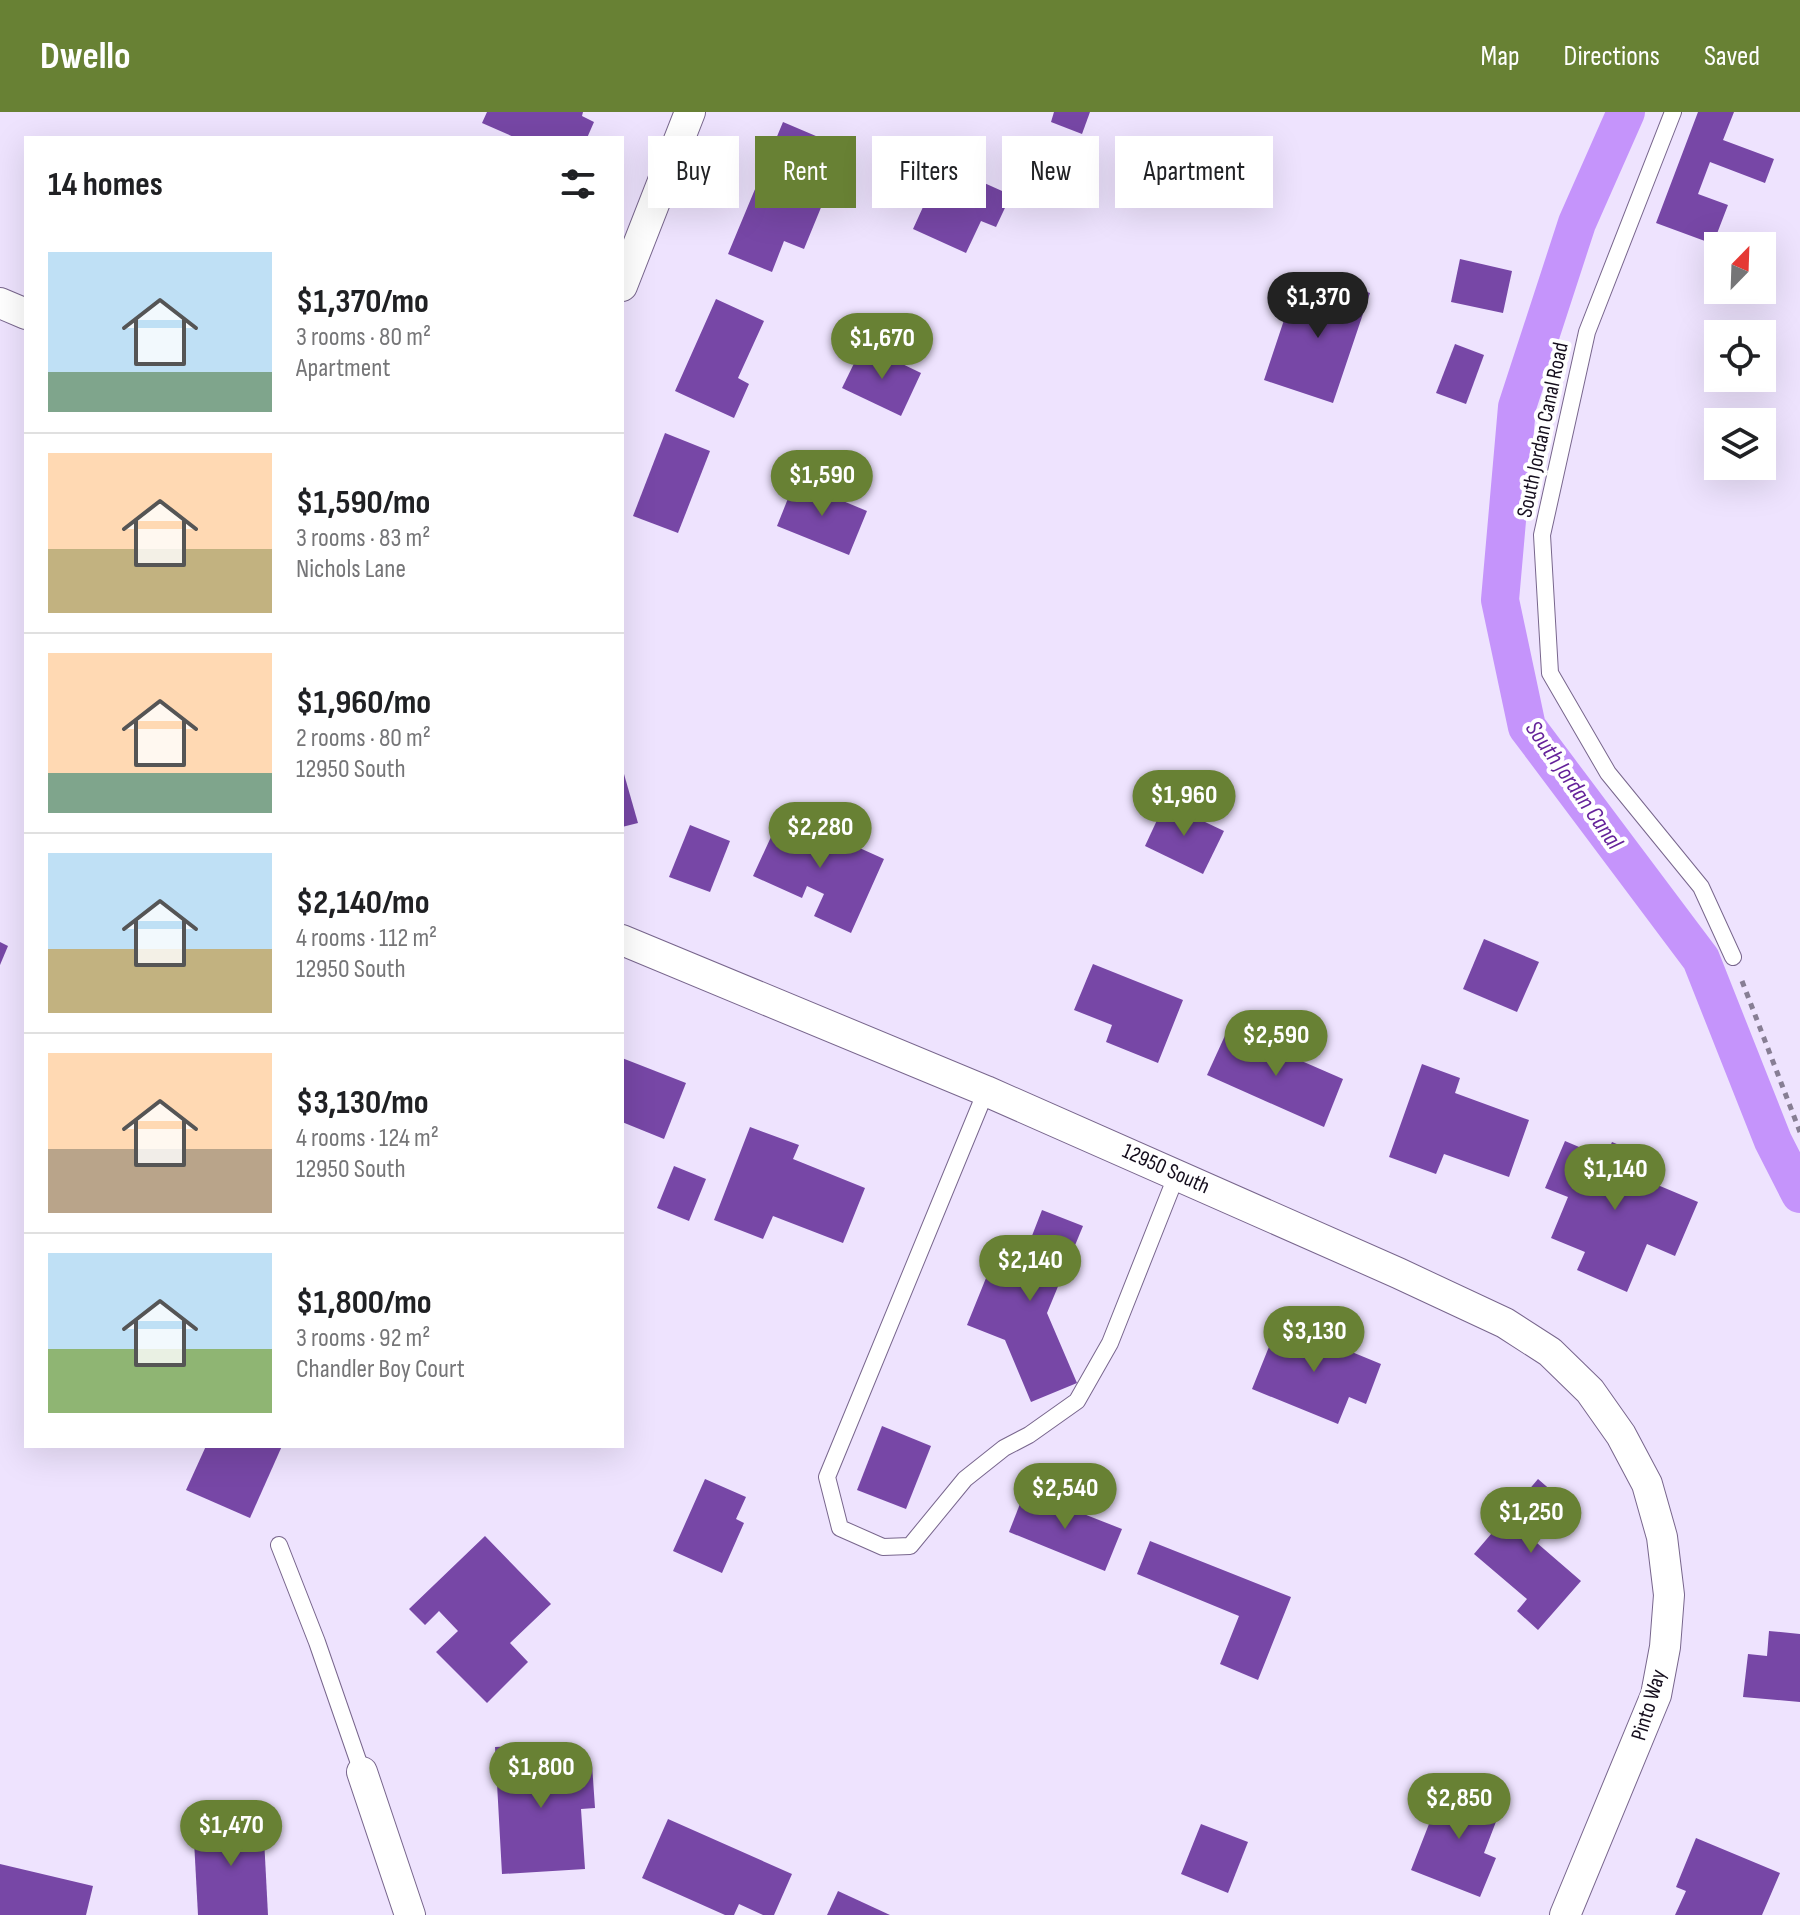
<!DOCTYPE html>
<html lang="en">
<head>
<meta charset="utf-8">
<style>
	:root { --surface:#fff; --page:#f2f2f2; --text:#202124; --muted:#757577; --line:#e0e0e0; --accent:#688134 }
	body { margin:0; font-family:"Sofia Sans Condensed",sans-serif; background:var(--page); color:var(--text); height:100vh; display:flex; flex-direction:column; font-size:30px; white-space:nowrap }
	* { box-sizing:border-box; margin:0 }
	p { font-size:26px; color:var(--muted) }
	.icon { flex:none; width:44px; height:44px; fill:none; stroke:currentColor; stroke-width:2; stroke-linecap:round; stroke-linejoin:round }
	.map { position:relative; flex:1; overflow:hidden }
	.drawer { position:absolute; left:24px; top:24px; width:600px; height:1312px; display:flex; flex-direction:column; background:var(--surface); border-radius:0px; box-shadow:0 8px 32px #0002 }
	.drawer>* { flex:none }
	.hud { position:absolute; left:648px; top:24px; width:760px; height:72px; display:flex; gap:16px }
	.needle { width:52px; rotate:23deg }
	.controls { position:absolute; left:1704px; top:120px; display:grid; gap:16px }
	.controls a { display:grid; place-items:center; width:72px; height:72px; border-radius:0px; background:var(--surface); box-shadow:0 8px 32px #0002; font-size:40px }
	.price { position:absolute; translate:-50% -68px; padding:0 18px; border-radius:28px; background:var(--accent); color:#fff; font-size:26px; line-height:52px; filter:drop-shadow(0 2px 4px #0008) }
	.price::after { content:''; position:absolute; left:50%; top:48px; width:24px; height:18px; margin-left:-12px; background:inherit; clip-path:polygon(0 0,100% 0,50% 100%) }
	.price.active { background:#222; color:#fff }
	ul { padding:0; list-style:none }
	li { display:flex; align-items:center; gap:24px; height:200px; padding:0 24px }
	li+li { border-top:2px solid var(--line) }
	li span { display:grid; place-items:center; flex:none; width:224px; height:160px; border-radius:0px; color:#555 }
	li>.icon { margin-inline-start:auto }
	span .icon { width:96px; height:96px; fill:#fffc; stroke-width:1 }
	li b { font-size:34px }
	h2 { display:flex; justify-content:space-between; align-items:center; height:96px; padding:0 24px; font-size:34px }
	.chip { padding:0 28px; border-radius:0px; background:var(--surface); box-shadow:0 8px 32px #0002; font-size:28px; line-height:72px }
	.chip.active { background:var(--accent); color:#fff }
	header { display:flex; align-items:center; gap:48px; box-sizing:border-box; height:112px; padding:0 40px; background:var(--accent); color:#fff }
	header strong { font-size:38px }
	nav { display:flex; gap:44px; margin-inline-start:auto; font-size:28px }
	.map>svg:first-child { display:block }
</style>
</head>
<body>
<header>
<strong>Dwello</strong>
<nav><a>Map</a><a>Directions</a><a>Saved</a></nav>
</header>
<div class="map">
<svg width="1800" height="1803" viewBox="0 0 1800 1803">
	<rect width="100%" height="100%" fill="#eee3fe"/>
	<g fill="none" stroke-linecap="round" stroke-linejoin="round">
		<!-- canal -->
		<path stroke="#c594fb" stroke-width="38" d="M1626,0L1577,111L1517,295L1500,488L1527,615L1701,847L1773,1029L1800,1082"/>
	</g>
	<!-- building -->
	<g fill="#7747a6">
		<path d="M487,0H583L582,4L594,10L587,26H516L482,11Z"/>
		<path d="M1054,0H1090L1082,22L1051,10Z"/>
		<path d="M1698,0H1734L1723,28L1774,47L1765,71L1710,50L1698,82L1728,93L1713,132L1656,111Z"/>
		<path d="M783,10L830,30L814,70L829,76L804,137L784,129L772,160L728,142Z"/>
		<path d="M924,44L1011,83L996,115L981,109L966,141L913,117L928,84L909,76Z"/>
		<path d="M1460,147L1512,159L1503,201L1451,190Z"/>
		<path d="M1315,162L1370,181L1333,291L1264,268L1286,202L1299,207Z"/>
		<path d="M716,187L764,209L738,266L749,272L734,306L675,279Z"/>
		<path d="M1455,232L1484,243L1466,292L1436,281Z"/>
		<path d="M863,233L921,261L901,304L842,276Z"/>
		<path d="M665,321L710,339L678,421L633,404Z"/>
		<path d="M795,369L867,399L849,443L777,414Z"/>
		<path d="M622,655L638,711L622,715Z"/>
		<path d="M1165,691L1224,719L1203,762L1145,734Z"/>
		<path d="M782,701L884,747L851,821L814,804L824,782L807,774L802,786L753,764Z"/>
		<path d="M690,713L730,729L710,780L669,765Z"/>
		<path d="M1484,827L1539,850L1517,900L1463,877Z"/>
		<path d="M0,830L8,834L0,853Z"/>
		<path d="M1093,852L1183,888L1158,951L1106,930L1112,913L1074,898Z"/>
		<path d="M1228,917L1343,967L1324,1015L1207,963Z"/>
		<path d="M622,946L686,971L664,1027L622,1010Z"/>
		<path d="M1422,952L1460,966L1455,981L1529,1008L1509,1065L1444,1042L1436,1062L1389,1045Z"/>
		<path d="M750,1015L799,1033L793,1047L865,1076L843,1131L773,1104L763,1127L714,1108Z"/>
		<path d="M1565,1029L1605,1046L1612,1030L1650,1046L1641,1066L1698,1090L1675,1144L1647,1132L1627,1180L1577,1158L1585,1140L1551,1126L1568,1085L1545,1076Z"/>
		<path d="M674,1054L706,1067L689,1109L657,1096Z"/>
		<path d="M1042,1098L1083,1114L1047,1201L1077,1271L1031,1290L1005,1228L967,1213L1003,1124L1028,1134Z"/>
		<path d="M1279,1210L1381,1252L1366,1292L1349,1285L1338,1312L1252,1277Z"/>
		<path d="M882,1314L931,1334L906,1397L857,1378Z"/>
		<path d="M206,1334H282L250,1406L186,1378Z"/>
		<path d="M705,1367L746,1385L736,1407L744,1411L722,1461L673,1439Z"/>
		<path d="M1538,1367L1569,1394L1537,1431L1581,1469L1538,1518L1517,1499L1527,1487L1474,1442Z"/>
		<path d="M1025,1379L1122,1417L1105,1459L1009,1420Z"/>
		<path d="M485,1424L551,1492L510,1531L528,1550L487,1591L436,1540L458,1519L439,1499L425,1513L409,1497Z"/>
		<path d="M1150,1429L1291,1485L1258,1568L1220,1552L1239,1504L1137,1462Z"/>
		<path d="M1769,1519L1800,1522V1590L1743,1585L1748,1542L1767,1544Z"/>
		<path d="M555,1632L557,1654L592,1652L595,1696L581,1697L585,1757L502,1762L495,1635Z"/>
		<path d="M1445,1671L1502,1694L1484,1741L1496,1746L1480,1785L1411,1758Z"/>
		<path d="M263,1707L268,1803H198L193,1710Z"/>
		<path d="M668,1707L792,1762L774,1803H763L739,1792L734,1803H725L642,1766Z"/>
		<path d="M1201,1712L1248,1730L1228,1781L1181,1762Z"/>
		<path d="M1696,1726L1780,1761L1762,1803H1675L1686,1779L1676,1775Z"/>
		<path d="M0,1752L93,1774L86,1803H0Z"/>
		<path d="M838,1779L890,1803H827Z"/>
	</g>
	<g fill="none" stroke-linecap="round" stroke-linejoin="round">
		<defs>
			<g id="lane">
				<path d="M1673,0L1587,220L1542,423L1550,561L1608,661L1701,775L1733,845"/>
				<path d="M986,979L827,1365L840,1416L883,1435L910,1434L965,1367L1004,1336L1029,1323L1077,1289L1110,1231L1177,1062"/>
				<path d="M279,1433L317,1530L362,1660"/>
			</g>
			<g id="street">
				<path d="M622,174L690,0"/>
				<path d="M0,191L26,202"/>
				<path d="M622,828L986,979L1398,1161L1505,1211L1550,1240L1590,1279L1621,1323L1647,1372L1662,1425L1669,1483L1665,1535L1656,1583L1565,1803"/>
				<path d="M362,1660L410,1803"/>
			</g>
		</defs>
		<!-- lane casing -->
		<use href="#lane" stroke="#78668d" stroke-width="18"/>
		<!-- street casing -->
		<use href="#street" stroke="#78668d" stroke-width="32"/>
		<!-- path -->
		<path stroke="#877e94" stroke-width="5" stroke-dasharray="6 6" stroke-linecap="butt" d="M1742,869L1800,1020"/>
		<!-- lane -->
		<use href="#lane" stroke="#fff" stroke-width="16"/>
		<!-- street -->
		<use href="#street" stroke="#fff" stroke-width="30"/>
	</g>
	<g text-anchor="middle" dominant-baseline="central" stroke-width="8" stroke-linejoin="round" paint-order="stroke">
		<!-- street labels -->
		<g font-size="22" fill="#140d1c" stroke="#fff">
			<text transform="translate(1543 318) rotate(-78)">South Jordan Canal Road</text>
			<text transform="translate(1166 1057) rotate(24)">12950 South</text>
			<text transform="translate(1649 1593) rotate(-73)">Pinto Way</text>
		</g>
		<!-- water labels -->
		<g font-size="24" font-style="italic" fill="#65239a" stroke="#fff">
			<text transform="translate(1574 673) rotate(55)">South Jordan Canal</text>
		</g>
	</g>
</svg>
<div class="controls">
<a><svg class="needle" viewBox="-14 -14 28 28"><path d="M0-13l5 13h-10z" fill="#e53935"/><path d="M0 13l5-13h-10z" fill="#757577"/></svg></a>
<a><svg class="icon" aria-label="locate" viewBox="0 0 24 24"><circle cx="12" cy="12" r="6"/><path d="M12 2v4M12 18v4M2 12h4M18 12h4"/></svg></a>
<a><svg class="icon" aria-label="layers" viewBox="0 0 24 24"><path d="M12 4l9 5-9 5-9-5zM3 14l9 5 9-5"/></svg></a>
</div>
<b class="price active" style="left:1318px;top:228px">$1,370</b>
<b class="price" style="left:882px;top:269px">$1,670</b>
<b class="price" style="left:822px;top:406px">$1,590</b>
<b class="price" style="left:1184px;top:726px">$1,960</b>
<b class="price" style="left:820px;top:758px">$2,280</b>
<b class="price" style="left:1276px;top:966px">$2,590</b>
<b class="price" style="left:1615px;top:1100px">$1,140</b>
<b class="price" style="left:1030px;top:1191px">$2,140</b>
<b class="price" style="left:1314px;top:1262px">$3,130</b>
<b class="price" style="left:1065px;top:1419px">$2,540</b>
<b class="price" style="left:1531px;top:1443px">$1,250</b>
<b class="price" style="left:541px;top:1698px">$1,800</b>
<b class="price" style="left:1459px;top:1729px">$2,850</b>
<b class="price" style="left:231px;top:1756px">$1,470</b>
<div class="hud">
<a class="chip">Buy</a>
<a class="chip active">Rent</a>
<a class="chip">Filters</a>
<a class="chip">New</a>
<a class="chip">Apartment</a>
</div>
<section class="drawer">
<h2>14 homes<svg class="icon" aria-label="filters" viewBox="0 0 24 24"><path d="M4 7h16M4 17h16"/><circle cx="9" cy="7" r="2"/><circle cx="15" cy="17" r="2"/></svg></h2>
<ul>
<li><span style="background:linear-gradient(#bfe0f5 75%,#7fa58c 0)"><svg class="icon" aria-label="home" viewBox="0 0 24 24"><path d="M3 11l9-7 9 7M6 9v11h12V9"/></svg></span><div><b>$1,370/mo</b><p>3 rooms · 80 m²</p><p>Apartment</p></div></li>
<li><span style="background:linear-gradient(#ffd9b3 60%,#c2b280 0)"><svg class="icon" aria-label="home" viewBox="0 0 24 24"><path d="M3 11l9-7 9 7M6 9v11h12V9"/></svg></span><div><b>$1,590/mo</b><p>3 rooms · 83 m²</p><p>Nichols Lane</p></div></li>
<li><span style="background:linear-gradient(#ffd9b3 75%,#7fa58c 0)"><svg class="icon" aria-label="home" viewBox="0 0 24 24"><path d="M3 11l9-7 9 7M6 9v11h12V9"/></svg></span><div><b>$1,960/mo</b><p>2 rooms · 80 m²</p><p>12950 South</p></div></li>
<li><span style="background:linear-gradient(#bfe0f5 60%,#c2b280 0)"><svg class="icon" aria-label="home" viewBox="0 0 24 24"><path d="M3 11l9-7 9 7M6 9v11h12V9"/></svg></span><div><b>$2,140/mo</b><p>4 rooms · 112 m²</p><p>12950 South</p></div></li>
<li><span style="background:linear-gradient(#ffd9b3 60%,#b9a48a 0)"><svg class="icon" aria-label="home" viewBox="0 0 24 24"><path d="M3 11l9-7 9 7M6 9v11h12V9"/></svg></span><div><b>$3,130/mo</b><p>4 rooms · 124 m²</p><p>12950 South</p></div></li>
<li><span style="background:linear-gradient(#bfe0f5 60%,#8fb573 0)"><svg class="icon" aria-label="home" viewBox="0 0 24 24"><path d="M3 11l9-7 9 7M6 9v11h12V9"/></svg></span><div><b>$1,800/mo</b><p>3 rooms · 92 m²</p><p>Chandler Boy Court</p></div></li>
</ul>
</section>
</div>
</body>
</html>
